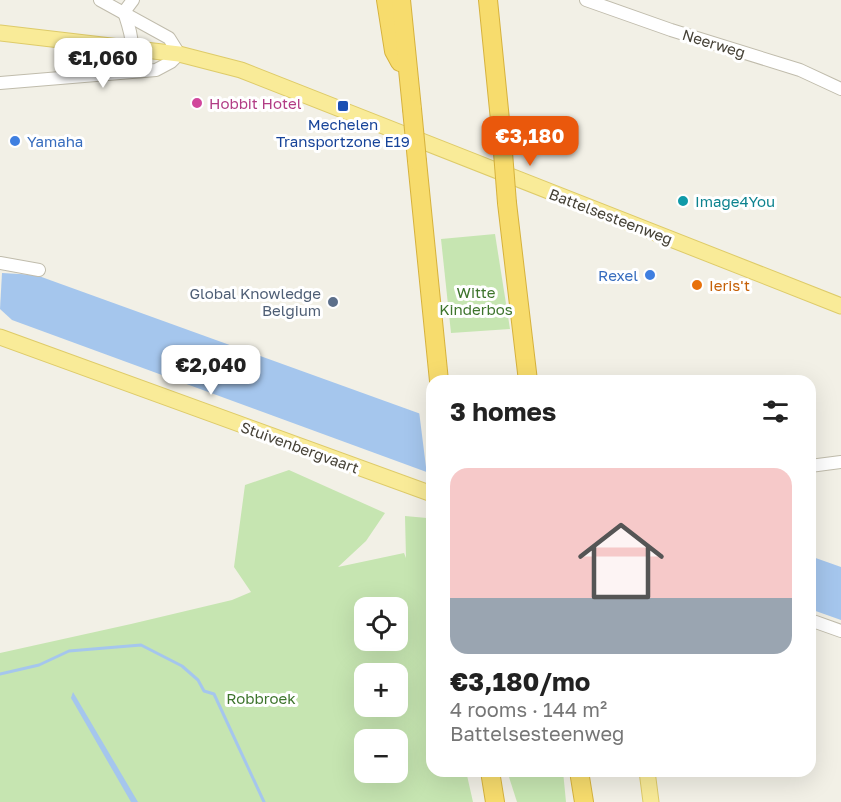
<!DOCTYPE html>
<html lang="en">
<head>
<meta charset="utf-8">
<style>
	:root { --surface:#fff; --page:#f6f6f6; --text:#222; --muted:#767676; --accent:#ea580c }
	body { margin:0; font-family:"Golos Text",sans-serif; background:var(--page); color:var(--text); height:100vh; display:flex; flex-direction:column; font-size:22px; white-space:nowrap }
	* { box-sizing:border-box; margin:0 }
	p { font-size:20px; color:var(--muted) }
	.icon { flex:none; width:33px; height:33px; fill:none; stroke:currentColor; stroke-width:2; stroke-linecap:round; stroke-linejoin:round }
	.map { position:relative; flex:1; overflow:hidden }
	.details { position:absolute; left:426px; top:375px; width:390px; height:402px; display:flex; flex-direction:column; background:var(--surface); border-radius:18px; box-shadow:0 6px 24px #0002 }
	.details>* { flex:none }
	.fabs { position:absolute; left:354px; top:597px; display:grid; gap:12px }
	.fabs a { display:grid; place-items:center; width:54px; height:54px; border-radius:12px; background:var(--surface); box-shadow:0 6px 24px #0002; font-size:30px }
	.price { position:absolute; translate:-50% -51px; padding:0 14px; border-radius:12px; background:#fff; color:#222; font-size:20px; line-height:39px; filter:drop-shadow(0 2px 3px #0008) }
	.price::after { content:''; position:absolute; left:50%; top:36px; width:18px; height:14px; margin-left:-9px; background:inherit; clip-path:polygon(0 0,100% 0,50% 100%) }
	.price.selected { background:var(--accent); color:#fff }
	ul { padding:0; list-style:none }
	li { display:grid; align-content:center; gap:12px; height:318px; padding:0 24px }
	li span { display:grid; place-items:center; height:186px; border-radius:18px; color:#555 }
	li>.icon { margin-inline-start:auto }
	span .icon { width:108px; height:108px; fill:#fffc; stroke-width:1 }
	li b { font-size:26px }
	h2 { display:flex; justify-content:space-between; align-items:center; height:72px; padding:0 24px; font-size:26px }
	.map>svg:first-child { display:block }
</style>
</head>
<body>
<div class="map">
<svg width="841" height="802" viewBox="0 0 841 802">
	<rect width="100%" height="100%" fill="#f2f0e6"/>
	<!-- green -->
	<g fill="#c6e5b1" fill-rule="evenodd">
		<path d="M495,234L510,329L451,333L441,239Z"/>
		<path d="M289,470L385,513L366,541L338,567L404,553L406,558L405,516L427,518L432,559V771H466L473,802H0V653L131,624L232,600L251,592L234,567L245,485ZM364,608H398V640H364ZM364,674H398V706H364ZM364,740H398V772H364Z"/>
		<path d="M507,771H563L566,802H517Z"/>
	</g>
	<!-- water -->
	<g fill="#a5c6ed">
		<path d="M2,273L36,275L432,418V474L12,320L0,309Z"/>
		<path d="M810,556L841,567V620L810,609Z"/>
		<path d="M73,692L138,802H131L71,698Z"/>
	</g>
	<!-- pier -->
	<path fill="#f2f0e6" d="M419,411L432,415V477L427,475Z"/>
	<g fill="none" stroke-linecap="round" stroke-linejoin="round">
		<!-- stream -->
		<path stroke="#a5c6ed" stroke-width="3" d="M0,674L39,665L69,651L141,645L182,666L198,680L204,691L214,694L264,802"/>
		<defs>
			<g id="minor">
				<path d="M586,0L671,30L800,70L841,89"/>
				<path d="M124,12L133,0"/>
				<path d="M117,72C139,53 132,37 124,12"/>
				<path d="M0,83L156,70L171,62L179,54L169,38L100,0"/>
				<path d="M0,263L39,270"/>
				<path d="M810,466L841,462"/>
				<path d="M810,620L841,631"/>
			</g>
			<g id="major">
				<path d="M0,33L179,54L241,70L841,306"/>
				<path d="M0,337L432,494"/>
				<path d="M647,771L651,802"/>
			</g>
			<g id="highway">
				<path d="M386,0L394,51L400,62"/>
				<path d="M401,0L412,109"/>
				<path d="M488,0L502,140"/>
				<path d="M417,161L439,381"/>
				<path d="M507,203L528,381"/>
				<path d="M490,771L495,802"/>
				<path d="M579,771L584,802"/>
			</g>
		</defs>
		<!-- minor casing -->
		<use href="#minor" stroke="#c0bcac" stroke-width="14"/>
		<!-- major casing -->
		<use href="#major" stroke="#decb69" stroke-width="17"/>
		<!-- highway casing -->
		<use href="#highway" stroke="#d6b23d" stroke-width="20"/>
		<!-- minor -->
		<use href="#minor" stroke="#fff" stroke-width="12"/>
		<!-- major -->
		<use href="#major" stroke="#f9eb98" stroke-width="15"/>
		<!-- highway -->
		<use href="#highway" stroke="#f7dc6d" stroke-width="18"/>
		<defs>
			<g id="highway-bridge">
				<path d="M412,109L417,161"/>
				<path d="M502,140L507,203"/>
			</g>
		</defs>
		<!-- highway-bridge casing -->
		<use href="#highway-bridge" stroke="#d6b23d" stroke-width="20" stroke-linecap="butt"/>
		<!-- highway-bridge -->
		<use href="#highway-bridge" stroke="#f7dc6d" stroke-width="18"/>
	</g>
	<!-- markers -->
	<circle fill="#d1479c" stroke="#fff" stroke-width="2" cx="197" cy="103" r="6"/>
	<rect fill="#1a4fb4" stroke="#fff" stroke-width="2" x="337" y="100" width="12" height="12" rx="3"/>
	<g fill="#3f7fe0" stroke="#fff" stroke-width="2">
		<circle cx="15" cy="141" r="6"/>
		<circle cx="650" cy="275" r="6"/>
	</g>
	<circle fill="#0f9aa8" stroke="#fff" stroke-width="2" cx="683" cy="201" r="6"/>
	<circle fill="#e8710a" stroke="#fff" stroke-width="2" cx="697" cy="285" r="6"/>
	<circle fill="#5c6f8a" stroke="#fff" stroke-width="2" cx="333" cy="302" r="6"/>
	<g text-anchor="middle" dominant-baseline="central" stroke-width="6" stroke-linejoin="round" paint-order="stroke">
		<!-- street labels -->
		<g font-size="15" fill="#454136" stroke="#fff">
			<text transform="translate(714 43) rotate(17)">Neerweg</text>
			<text transform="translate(611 216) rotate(21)">Battelsesteenweg</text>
			<text transform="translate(300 447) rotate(20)">Stuivenbergvaart</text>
		</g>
		<!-- hotel labels -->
		<g font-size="15" fill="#b23c85" stroke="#fff" text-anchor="start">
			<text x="209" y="103">Hobbit Hotel</text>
		</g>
		<!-- transit labels -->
		<g font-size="15" fill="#164399" stroke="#fff">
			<text x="343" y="124">Mechelen<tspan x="343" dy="17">Transportzone E19</tspan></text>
		</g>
		<!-- shop labels -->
		<g font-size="15" fill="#366cbe" stroke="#fff" text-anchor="start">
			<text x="27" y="141">Yamaha</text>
			<text x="638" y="275" text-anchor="end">Rexel</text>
		</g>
		<!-- culture labels -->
		<g font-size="15" fill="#0d838f" stroke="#fff" text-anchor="start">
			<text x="695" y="201">Image4You</text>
		</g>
		<!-- food labels -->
		<g font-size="15" fill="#c56008" stroke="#fff" text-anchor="start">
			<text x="709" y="285">Ieris't</text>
		</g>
		<!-- park labels -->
		<g font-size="15" fill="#3d742c" stroke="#fff">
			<text x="476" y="292">Witte<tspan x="476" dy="17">Kinderbos</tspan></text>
			<text x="261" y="698">Robbroek</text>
		</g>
		<!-- service labels -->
		<g font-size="15" fill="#4e5e75" stroke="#fff" text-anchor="end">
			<text x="321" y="293">Global Knowledge<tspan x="321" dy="17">Belgium</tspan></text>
		</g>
	</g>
</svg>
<div class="fabs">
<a><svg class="icon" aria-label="locate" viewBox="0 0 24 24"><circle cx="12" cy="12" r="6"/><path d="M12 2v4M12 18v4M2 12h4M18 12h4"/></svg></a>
<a>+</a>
<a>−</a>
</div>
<b class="price" style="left:103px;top:89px">€1,060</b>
<b class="price selected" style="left:530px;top:167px">€3,180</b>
<b class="price" style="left:211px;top:396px">€2,040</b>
<section class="details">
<h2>3 homes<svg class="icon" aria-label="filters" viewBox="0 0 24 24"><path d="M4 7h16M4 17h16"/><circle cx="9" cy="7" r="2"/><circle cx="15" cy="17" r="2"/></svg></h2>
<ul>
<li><span style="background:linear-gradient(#f6c9c9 70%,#9aa5b1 0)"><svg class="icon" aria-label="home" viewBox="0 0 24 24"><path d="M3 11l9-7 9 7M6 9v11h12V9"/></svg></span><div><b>€3,180/mo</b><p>4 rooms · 144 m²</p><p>Battelsesteenweg</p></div></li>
</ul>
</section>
</div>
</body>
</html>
